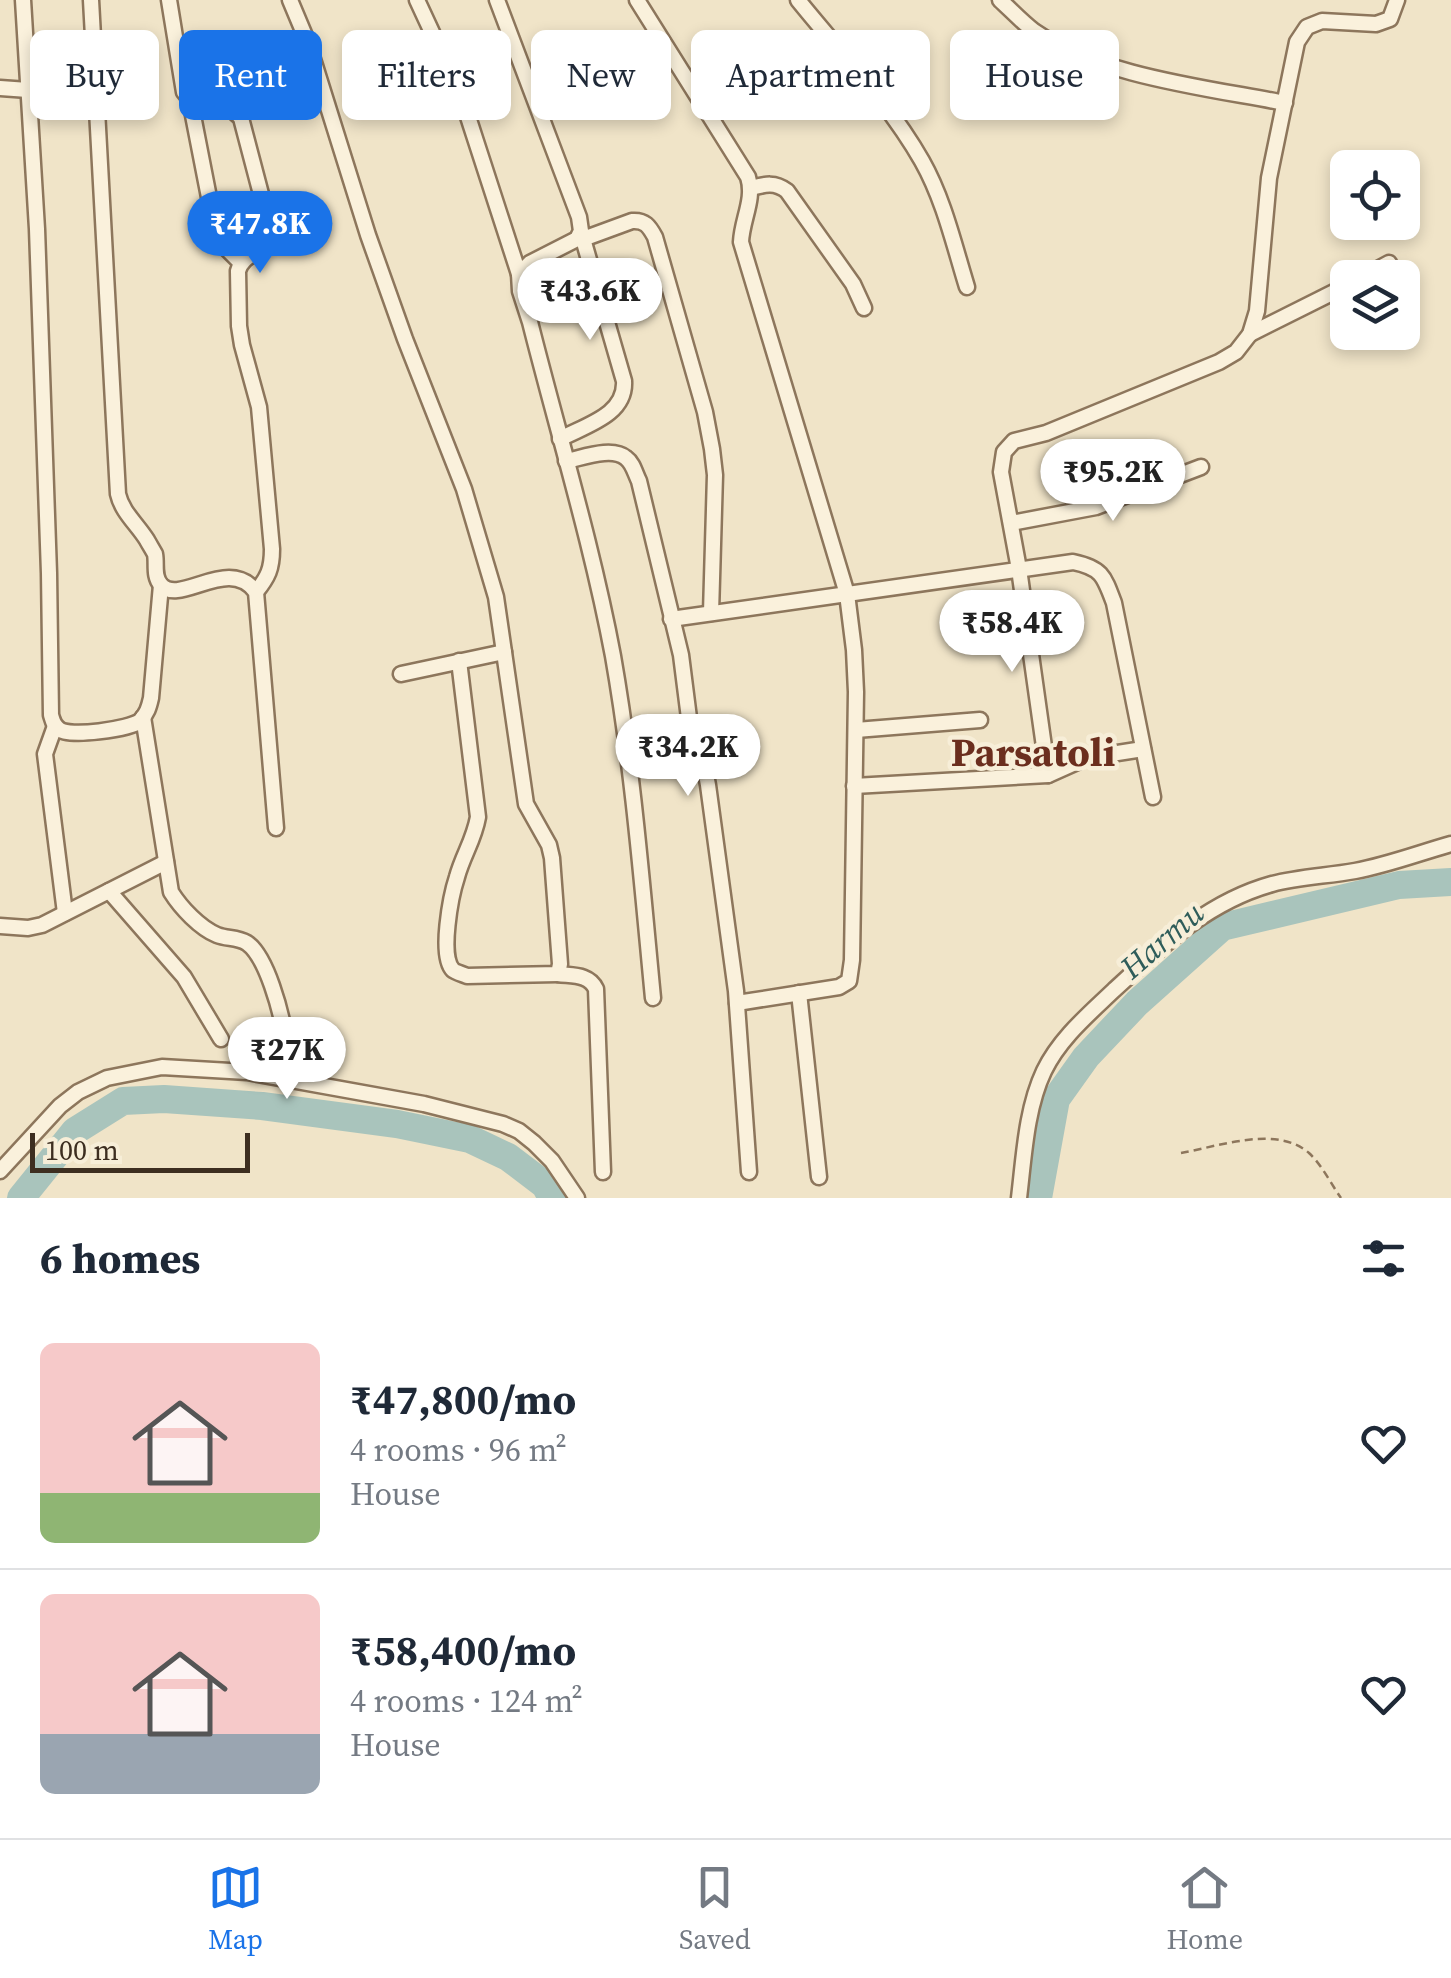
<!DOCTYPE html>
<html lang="en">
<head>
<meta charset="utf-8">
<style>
	:root { --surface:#fff; --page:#f6f6f7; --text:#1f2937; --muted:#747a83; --line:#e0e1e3; --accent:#1a73e8 }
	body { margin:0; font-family:"Source Serif 4",serif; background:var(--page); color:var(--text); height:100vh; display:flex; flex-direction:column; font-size:38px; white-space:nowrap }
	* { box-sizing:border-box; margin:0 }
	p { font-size:32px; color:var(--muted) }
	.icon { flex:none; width:55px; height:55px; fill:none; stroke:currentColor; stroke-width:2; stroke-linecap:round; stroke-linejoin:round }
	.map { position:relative; height:1198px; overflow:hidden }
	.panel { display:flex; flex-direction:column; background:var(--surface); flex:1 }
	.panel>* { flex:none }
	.banner { position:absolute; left:30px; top:30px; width:1392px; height:90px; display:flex; gap:20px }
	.fabs { position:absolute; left:1330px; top:150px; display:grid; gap:20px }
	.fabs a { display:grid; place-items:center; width:90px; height:90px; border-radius:15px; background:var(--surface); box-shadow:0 5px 15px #0003; font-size:50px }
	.scale { position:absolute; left:30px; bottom:25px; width:220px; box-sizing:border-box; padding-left:10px; border:5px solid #3d2e20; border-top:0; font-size:28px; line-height:35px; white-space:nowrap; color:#3d2e20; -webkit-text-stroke:8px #f7eed8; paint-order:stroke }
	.price { position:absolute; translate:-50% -85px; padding:0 22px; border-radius:35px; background:#fff; color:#222; font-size:32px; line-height:65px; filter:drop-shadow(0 2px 5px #0008) }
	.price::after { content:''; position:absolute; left:50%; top:60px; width:30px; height:22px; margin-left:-15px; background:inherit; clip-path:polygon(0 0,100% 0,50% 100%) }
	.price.active { background:var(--accent); color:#fff }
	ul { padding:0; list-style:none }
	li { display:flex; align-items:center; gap:30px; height:250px; padding:0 40px }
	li+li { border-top:2px solid var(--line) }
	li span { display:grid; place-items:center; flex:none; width:280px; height:200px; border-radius:15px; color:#555 }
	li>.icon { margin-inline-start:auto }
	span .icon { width:120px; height:120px; fill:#fffc; stroke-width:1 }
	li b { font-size:42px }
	h2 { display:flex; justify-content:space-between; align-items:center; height:120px; padding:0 40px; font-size:42px }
	.tag { padding:0 35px; border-radius:15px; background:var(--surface); box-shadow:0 5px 15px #0003; font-size:35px; line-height:90px }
	.tag.active { background:var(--accent); color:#fff }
	.tabs { display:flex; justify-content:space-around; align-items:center; height:140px; border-top:2px solid var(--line); background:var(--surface); font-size:28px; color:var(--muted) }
	.tabs a { display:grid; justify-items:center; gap:5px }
	.tabs .active { color:var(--accent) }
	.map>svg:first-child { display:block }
</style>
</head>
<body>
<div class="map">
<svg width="1451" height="1198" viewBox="0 0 1451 1198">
	<rect width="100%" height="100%" fill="#f0e4c8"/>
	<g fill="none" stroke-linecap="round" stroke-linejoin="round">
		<!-- river -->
		<g stroke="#a9c4bc" stroke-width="28">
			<path d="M21,1198L75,1131L123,1101L164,1099L262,1106L397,1124L470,1139L508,1157L545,1185L552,1198"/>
			<path d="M1038,1198L1056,1099L1086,1057L1137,1003L1222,927L1399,885L1451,882"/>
		</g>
		<defs>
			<g id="street">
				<path d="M23,0L37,229L49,573L51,715C53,721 53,725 59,729C68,738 130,729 140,721C147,714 149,707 151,698L161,585"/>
				<path d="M91,0L118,494C122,512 137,524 147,540C148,542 154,552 155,554C157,564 153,576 161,585C180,606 229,555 256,592L276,828"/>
				<path d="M169,0L184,92C199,114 224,98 241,118L272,236C264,256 244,251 238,271L239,326L242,345L259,407L272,549C272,569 268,577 256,592"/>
				<path d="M290,0L308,43L368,235L405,339L464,489L496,597L526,804L549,845L552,858L560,964L558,974L467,976C465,975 455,972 453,970C439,956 451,895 457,877C463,855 474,840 478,817L459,661"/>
				<path d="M417,0L461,95L519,274"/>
				<path d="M497,0L579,217L581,231L577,239L530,263L519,274L520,291L530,322C558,433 592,544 613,656C633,770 642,884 653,998"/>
				<path d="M637,0L748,177C755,199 742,219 741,242L847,594L854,650L856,692L852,960L849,981L839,987L737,1003"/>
				<path d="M798,0C840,52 889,103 922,161C944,200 954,245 967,287"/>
				<path d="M1000,0C1011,10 1022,22 1034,31C1099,76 1208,88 1285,103"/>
				<path d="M0,88L28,90"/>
				<path d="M190,100L214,223L227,249L241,263"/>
				<path d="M751,188C766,184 775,182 787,191L853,284L864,308"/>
				<path d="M583,239L632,221C645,220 649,226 655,237L705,412L712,449L715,475L711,613"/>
				<path d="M1361,278L1389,263"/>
				<path d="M1250,334L1348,285"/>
				<path d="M560,439C586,425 626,415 624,381L581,232"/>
				<path d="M566,461C582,458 612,446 626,458C633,463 635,473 639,481L681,655L689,718L704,764L708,785L736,991L749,1172"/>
				<path d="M1011,523L1096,507L1201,467"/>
				<path d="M671,619L1073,562C1102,568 1104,576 1114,603L1153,797"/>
				<path d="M401,674L504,652"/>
				<path d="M143,717L171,892C181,908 200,928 217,935C227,939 237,937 247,943C267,957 281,1012 285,1036"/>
				<path d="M55,726L45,754L65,913"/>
				<path d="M856,730L980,720"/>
				<path d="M1048,775L1019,569L1001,472L1004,452L1014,441L1046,433L1219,362L1236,352L1250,334L1257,311L1269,178L1297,42L1307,27L1322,21L1376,24L1390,19L1397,0"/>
				<path d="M854,786L1048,775L1086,758L1143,749"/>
				<path d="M109,891L184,977L221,1039"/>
				<path d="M0,926L28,928L42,925L166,862"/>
				<path d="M558,974C573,976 589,974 596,989L603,1172"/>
				<path d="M799,993L819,1177"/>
				<path d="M0,1171L60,1106L78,1092L107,1078L162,1067L247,1072L424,1104L503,1124L519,1131L534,1143L552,1161L577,1198"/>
				<path d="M1019,1198C1024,1157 1026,1109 1044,1071C1060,1038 1089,1014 1114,990C1162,946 1207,902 1272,884C1299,877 1327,876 1355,871C1388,865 1419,853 1451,844"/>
			</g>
		</defs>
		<!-- street casing -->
		<use href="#street" stroke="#8d765c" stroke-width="19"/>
		<!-- path -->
		<path stroke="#8d765c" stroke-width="2.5" stroke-dasharray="8 5" stroke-linecap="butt" d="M1181,1153C1220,1146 1277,1125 1309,1153C1322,1165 1331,1184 1341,1198"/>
		<!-- street -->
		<use href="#street" stroke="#faf1dc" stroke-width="14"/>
	</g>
	<g text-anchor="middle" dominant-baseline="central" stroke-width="9" stroke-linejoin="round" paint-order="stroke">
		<!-- water labels -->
		<g font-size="32" font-style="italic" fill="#2f5d5a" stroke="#f7eed8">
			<text transform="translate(1162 940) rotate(-41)">Harmu</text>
		</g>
		<!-- district labels -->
		<g font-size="40" font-weight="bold" fill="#6b2e1e" stroke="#f7eed8">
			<text x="1033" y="752">Parsatoli</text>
		</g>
	</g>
</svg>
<div class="fabs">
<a><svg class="icon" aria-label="locate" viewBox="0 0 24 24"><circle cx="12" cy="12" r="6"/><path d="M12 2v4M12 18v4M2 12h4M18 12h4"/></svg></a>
<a><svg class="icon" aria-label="layers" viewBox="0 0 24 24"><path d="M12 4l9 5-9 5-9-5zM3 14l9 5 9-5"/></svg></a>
</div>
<div class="scale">100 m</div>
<b class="price active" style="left:260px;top:276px">₹47.8K</b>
<b class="price" style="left:590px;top:343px">₹43.6K</b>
<b class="price" style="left:1113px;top:524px">₹95.2K</b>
<b class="price" style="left:1012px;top:675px">₹58.4K</b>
<b class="price" style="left:688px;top:799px">₹34.2K</b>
<b class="price" style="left:287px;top:1102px">₹27K</b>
<div class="banner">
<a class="tag">Buy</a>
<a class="tag active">Rent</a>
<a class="tag">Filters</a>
<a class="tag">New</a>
<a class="tag">Apartment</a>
<a class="tag">House</a>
</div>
</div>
<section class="panel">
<h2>6 homes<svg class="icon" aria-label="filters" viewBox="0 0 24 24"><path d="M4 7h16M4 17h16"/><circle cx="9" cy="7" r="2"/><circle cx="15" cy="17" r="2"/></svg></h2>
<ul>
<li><span style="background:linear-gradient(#f6c9c9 75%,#8fb573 0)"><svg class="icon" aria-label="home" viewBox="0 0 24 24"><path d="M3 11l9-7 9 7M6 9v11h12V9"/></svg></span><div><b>₹47,800/mo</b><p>4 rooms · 96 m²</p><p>House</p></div><svg class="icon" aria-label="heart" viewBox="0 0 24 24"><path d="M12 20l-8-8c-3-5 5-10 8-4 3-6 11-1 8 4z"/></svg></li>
<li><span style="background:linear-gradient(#f6c9c9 70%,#9aa5b1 0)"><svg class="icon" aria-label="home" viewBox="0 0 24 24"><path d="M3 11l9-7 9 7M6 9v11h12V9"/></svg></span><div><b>₹58,400/mo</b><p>4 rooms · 124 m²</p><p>House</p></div><svg class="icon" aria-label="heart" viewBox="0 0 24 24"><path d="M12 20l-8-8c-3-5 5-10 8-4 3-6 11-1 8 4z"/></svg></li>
</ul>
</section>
<nav class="tabs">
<a class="active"><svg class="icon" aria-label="map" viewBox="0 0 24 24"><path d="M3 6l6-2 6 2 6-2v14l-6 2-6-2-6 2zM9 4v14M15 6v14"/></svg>Map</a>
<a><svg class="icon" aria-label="saved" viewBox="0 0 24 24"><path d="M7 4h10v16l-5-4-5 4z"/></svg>Saved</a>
<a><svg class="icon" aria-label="home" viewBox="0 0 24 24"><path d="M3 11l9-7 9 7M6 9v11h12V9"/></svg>Home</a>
</nav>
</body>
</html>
